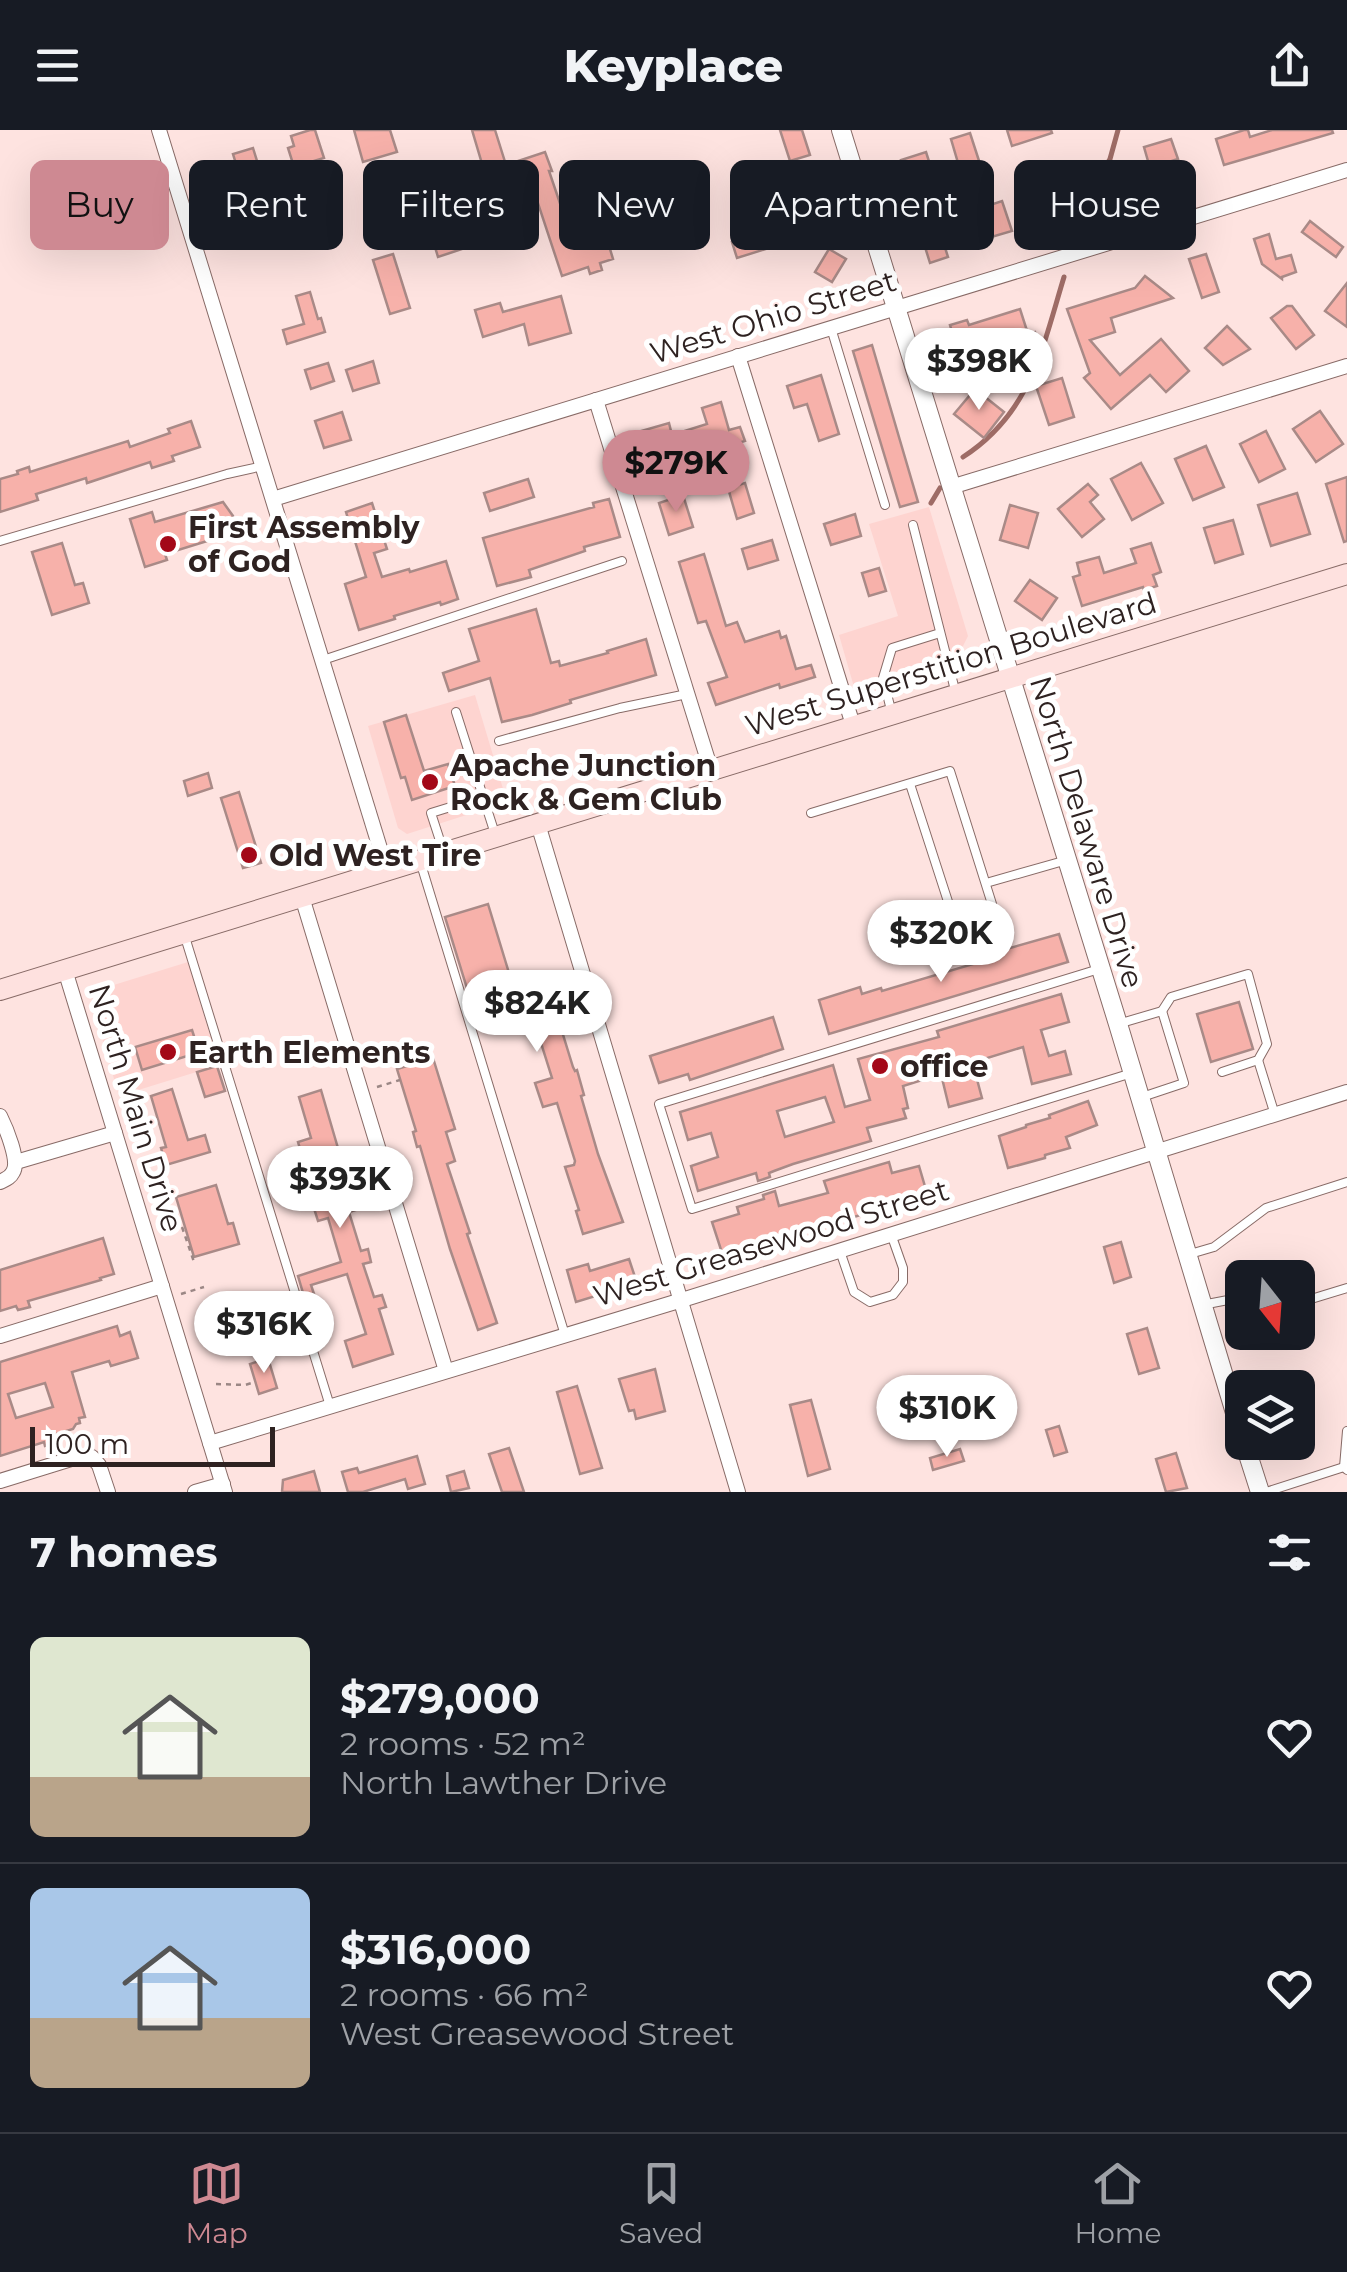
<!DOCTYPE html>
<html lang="en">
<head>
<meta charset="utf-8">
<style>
	:root { --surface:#171b24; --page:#242831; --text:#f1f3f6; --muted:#9ea1a6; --line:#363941; --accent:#ce8992 }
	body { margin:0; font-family:Montserrat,sans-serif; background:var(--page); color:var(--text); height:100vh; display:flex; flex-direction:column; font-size:38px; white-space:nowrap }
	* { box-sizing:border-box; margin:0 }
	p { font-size:32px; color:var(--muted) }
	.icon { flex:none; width:55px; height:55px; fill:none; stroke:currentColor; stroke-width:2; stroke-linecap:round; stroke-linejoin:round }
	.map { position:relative; height:1362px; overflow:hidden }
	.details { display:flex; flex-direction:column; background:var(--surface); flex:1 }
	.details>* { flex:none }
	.banner { position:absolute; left:30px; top:30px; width:1288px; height:90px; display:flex; gap:20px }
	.needle { width:65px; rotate:163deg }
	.buttons { position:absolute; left:1225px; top:1130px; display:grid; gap:20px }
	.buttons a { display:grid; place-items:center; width:90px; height:90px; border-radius:15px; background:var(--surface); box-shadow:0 10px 40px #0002; font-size:50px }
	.scale { position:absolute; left:30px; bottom:25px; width:245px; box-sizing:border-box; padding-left:10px; border:5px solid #2e2221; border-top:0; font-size:28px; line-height:35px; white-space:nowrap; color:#2e2221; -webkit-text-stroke:8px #fff; paint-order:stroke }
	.price { position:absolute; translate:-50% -85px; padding:0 22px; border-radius:35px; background:#fff; color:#222; font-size:32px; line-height:65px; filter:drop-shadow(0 2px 5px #0008) }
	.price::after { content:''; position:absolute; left:50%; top:60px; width:30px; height:22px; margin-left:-15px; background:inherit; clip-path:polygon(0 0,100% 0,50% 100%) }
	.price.active { background:var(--accent); color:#111 }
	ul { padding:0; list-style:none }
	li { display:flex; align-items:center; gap:30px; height:250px; padding:0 30px }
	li+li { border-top:2px solid var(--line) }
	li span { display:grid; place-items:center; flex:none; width:280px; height:200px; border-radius:15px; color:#555 }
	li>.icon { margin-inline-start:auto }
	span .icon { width:120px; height:120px; fill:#fffc; stroke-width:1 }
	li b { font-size:42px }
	h2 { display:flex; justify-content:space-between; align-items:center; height:120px; padding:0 30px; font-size:42px }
	.pill { padding:0 35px; border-radius:15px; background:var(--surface); box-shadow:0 10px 40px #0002; font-size:35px; line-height:90px }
	.pill.active { background:var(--accent); color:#111 }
	header { display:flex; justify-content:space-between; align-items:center; height:130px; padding:0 30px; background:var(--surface); font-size:45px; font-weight:800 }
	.tab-bar { display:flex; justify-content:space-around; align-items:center; height:140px; border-top:2px solid var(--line); background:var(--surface); font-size:28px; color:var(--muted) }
	.tab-bar a { display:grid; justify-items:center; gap:5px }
	.tab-bar .active { color:var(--accent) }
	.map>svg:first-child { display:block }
</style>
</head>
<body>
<header><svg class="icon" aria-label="menu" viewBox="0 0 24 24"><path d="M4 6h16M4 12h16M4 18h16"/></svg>Keyplace<svg class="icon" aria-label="share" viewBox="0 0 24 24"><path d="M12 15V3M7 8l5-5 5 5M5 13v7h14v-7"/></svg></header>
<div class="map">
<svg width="1347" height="1362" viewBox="0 0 1347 1362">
	<rect width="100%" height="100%" fill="#fee3e0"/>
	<!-- built -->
	<g fill="#fed4d0">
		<path d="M929,377L968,506L959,524L854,557L839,505L898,486L869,394Z"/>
		<path d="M475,565L507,672L407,704L398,698L368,596Z"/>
		<path d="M188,832L219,935L119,966L94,880L104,858Z"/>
	</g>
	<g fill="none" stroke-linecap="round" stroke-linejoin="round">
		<!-- stream -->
		<g stroke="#9e6c66" stroke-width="5">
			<path d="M1081,109L1095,55L1110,29L1118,0"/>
			<path d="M963,327C1031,283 1042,219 1064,147"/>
			<path d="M931,373L940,358"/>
		</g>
	</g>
	<!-- building -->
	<g fill="#f7b1aa" stroke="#a98a87" stroke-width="2.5" fill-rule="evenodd">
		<path d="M310,0H315L324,28L294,37L288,18L294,16L291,6Z"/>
		<path d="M354,0H390L397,22L363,32Z"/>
		<path d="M472,0H495L506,35L545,22L552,41H549L569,100L595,91L601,111L607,109L613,129L600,133L602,140L590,144L588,137L562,146L531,52L491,64Z"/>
		<path d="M780,0H802L810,25L790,31Z"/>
		<path d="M1007,0H1051L1052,3L1012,16Z"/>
		<path d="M1244,0H1248L1250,7L1272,0H1332L1333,3L1224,35L1216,9Z"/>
		<path d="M970,3L981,37L961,43L951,9Z"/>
		<path d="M1171,9L1178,29L1150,38L1144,17Z"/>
		<path d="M253,18L262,47L242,53L233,24Z"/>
		<path d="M926,22L934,47L909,55L901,30Z"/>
		<path d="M678,34L683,48L700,43L705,62L701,64L703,70L668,82L655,42Z"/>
		<path d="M419,36L426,61L394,69L389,51L401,48L400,41Z"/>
		<path d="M1131,37L1139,65L1106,75L1100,56L1111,53L1109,46L1115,44V42Z"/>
		<path d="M1043,51L1055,87L1037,93L1027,62L1033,60L1032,55Z"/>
		<path d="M820,54L830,87L808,94L798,60Z"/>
		<path d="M1002,71L1012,101L988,108L978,79Z"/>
		<path d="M279,81L288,109L261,118L252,90Z"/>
		<path d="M934,83L948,127L930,133L916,88Z"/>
		<path d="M313,90L318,110L302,115L296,95Z"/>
		<path d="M1310,91L1343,117L1336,127L1302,102Z"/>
		<path d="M459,99L465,118L438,127L432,107Z"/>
		<path d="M770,100L775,116L737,128L732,112Z"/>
		<path d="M1269,104L1276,129L1291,125L1296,142L1282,147V149L1262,134L1254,109Z"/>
		<path d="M829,119L846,129L832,152L815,142Z"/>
		<path d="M393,124L410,178L390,184L373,130Z"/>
		<path d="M1206,124L1219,162L1202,168L1189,129Z"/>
		<path d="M1145,146L1173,168L1111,188L1115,202L1090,210L1120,245L1161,209L1189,241L1166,262L1150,245L1111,279L1084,248L1090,243L1067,179L1135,158Z"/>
		<path d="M1347,153V197L1325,181Z"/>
		<path d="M310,162L318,189L321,188L325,202L287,214L283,200L304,194L296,166Z"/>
		<path d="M561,166L571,203L529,215L524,194L483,207L475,180L500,173L503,182Z"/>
		<path d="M1287,176H1292L1314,205L1296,219L1271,188Z"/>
		<path d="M1020,179L1028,204L1035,202L1039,215L1000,227L1006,220L961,232L950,195L967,190L969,195Z"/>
		<path d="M1227,196L1250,219L1223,235L1205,218Z"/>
		<path d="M872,215L918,372L900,377L853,221Z"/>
		<path d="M373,231L379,253L353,261L346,240Z"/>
		<path d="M328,233L334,251L311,259L305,240Z"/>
		<path d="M821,245L839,304L819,311L807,274L794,278L787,256Z"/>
		<path d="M1062,248L1074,287L1049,295L1036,256Z"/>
		<path d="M975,259L1004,282L984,308L954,284Z"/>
		<path d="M721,272L729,300L740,297L745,311L725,317L730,333L682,344L674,319L649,326L641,301L669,293L672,305L707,294L702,278Z"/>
		<path d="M1320,281L1343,314L1316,332L1293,299Z"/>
		<path d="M342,282L351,310L324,318L315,291Z"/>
		<path d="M191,291L200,317L172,326L174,331L152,338L150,332L87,353L86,348L36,364L38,370L0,382V349L18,344L17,341L29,337L30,342L128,311L130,317L170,303L168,299Z"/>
		<path d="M1266,301L1285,339L1259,352L1240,314Z"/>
		<path d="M1206,316L1224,357L1193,370L1175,329Z"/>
		<path d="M1141,333L1163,373L1132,390L1111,349Z"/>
		<path d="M1347,347V411L1344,412L1326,354Z"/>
		<path d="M528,349L534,367L490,381L484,363Z"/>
		<path d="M745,353L754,383L737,389L728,358Z"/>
		<path d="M1088,354L1098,365L1090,372L1104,389L1082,407L1058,379Z"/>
		<path d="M1297,363L1310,404L1271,416L1258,375Z"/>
		<path d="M683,365L693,397L669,405L659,373Z"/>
		<path d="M609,369L620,407L584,417L585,421L529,440L531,447L497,456L483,408L594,377L593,373Z"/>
		<path d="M223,372L233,386V403L165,424L167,430L145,437L130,389L152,382L155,392Z"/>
		<path d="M372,373L387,419L374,423L382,447L409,439L410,442L446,431L458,469L441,475L440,472L394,486L395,489L359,500L345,454L366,447L346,382Z"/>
		<path d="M1010,375L1038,383L1028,418L1000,410Z"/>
		<path d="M855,384L861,406L831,415L824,394Z"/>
		<path d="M1233,390L1243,424L1215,433L1204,398Z"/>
		<path d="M772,410L778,430L748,439L742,419Z"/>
		<path d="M62,413L75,455L83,453L89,473L52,485L32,422Z"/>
		<path d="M1151,413L1161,442L1153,445L1157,456L1144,460L1143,457L1082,476L1073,447L1080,445L1077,433L1099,427L1104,443L1136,433L1131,419Z"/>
		<path d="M704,424L726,496L737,492L745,512L779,501L781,508L786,506L796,539L811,535L815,547L780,558L779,554L716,575L708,553L727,547L706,491L698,493L679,432Z"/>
		<path d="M879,438L886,461L869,466L862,443Z"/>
		<path d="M1030,450L1057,468L1042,490L1015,471Z"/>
		<path d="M536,479L551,533L559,531L560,536L608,523L607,521L646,509L656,545L570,570L571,573L532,585L502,592L490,548L449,561L443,543L479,531L469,499Z"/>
		<path d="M406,585L424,641L448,634L455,656L412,670L405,647L401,648L384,592Z"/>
		<path d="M208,643L212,658L188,666L184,651Z"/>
		<path d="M239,662L261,733L243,738L221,668Z"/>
		<path d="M488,774L516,866L560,851L565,865L552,869L573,937L575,941L577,940L584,965L581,966L598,1024L623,1092L583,1104L576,1081L579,1080L565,1037L574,1035L575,1031L557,973L543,977L535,953L552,948L530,878L478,894L445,787Z"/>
		<path d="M1059,804L1068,832L829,904L819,870L860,857L862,864L881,858L882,861L997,827L996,822Z"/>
		<path d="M1061,864L1069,892L1041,900L1049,926L1065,921L1071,944L1032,954L1023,917L987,928L990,938L975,942L982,968L949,977L941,944L903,956L908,978L903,979L906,988L867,998L871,1011L793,1034L774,1041L769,1043L770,1047L758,1051L756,1043L698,1061L691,1036L718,1027L711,1003L688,1010L680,982L833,935L845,977L870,970L858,929L939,907L937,901ZM825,967L834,992L785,1007L777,981Z"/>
		<path d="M1239,872L1253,919L1211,932L1197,884Z"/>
		<path d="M773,887L783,919L690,950L688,944L659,953L650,926Z"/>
		<path d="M192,900L202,931L190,935L187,926L142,940L135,917Z"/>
		<path d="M433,928L455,999L446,1002L455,1031L447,1034L470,1103L467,1104L497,1193L478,1200L450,1119L420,1016L417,1017L413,1002L416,1001L397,939Z"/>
		<path d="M217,936L225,961L205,967L197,942Z"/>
		<path d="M172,959L188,1010L205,1005L210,1022L166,1035L161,1018L166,1017L151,966Z"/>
		<path d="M321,960L356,1080L349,1082L361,1121L368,1119L371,1132L363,1134L374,1167L382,1165L386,1177L379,1179L393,1224L353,1237L345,1211L366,1204L347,1144L311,1155L316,1170L306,1173L298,1146L341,1132L328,1088L318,1091L311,1069L315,1068L298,1012L311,1008L299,967Z"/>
		<path d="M1088,971L1097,995L1066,1007L1070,1018L1045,1025V1028L1008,1038L999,1006L1026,997V995L1050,988L1049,985Z"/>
		<path d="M889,1032L892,1043L919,1036L926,1060L899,1068L901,1073L723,1126L712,1092L739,1084L737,1077L764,1069L763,1065L775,1061L779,1076L828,1063L824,1051Z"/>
		<path d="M216,1055L228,1094L233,1093L239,1114L194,1127L176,1067Z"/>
		<path d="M103,1108L114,1144L100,1148L101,1150L28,1171L30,1177L18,1180L16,1176L0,1181V1140Z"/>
		<path d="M1121,1112L1131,1147L1114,1153L1104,1117Z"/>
		<path d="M629,1129L635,1147L597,1159L599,1165L576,1172L567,1140L588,1134L590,1141Z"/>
		<path d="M117,1196L120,1206L130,1202L138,1228L111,1236L109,1231L72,1242L85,1287L79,1288L80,1293L76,1294L73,1299L56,1304L58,1312L45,1316L44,1312L0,1326V1232ZM45,1253L53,1277L16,1288L8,1264Z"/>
		<path d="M1147,1198L1159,1238L1139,1244L1127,1204Z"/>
		<path d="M268,1228L277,1258L259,1264L250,1234Z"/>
		<path d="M655,1239L665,1281L636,1289L634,1280L629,1281L619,1249Z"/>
		<path d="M577,1256L602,1338L580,1344L557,1262Z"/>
		<path d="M811,1270L830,1339L808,1346L790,1275Z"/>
		<path d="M1059,1296L1067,1322L1054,1326L1046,1300Z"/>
		<path d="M509,1318L524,1362H502L489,1324Z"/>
		<path d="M960,1319L964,1331L933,1340L930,1328Z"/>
		<path d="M1176,1323L1187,1358L1166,1362L1156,1329Z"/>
		<path d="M417,1326L425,1354L408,1359L405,1349L363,1362H348L342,1342L357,1338L359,1343Z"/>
		<path d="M314,1341L320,1362H282L283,1350Z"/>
		<path d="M464,1341L469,1358L451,1362L447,1346Z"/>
	</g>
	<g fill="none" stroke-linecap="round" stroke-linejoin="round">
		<defs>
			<g id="service">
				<path d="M831,198L885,375"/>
				<path d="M913,395L956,564"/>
				<path d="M0,411L227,344L263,336"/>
				<path d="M323,530L622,431"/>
				<path d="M891,580L883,548L892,518L940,503"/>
				<path d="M456,582L496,707"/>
				<path d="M499,611L620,578L687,564"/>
				<path d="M811,683L950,641L992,774L953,787L910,654"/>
				<path d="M444,723L431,683L483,667"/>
				<path d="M420,731L565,1205"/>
				<path d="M986,753L1067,730"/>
				<path d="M185,807L330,1276"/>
				<path d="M1099,839L659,974L692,1079L1132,943"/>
				<path d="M1162,881L1171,867L1248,844L1267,914L1258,930L1222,942"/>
				<path d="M1118,894L1162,881L1184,953L1142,967"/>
				<path d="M1258,930L1275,985"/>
				<path d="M840,1121L854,1162L870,1172L893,1165L903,1152V1138L891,1104"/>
				<path d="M1190,1124L1214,1117L1266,1078L1347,1052"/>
				<path d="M1298,1173L1347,1158"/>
				<path d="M1202,1175L1228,1170L1242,1171"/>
				<path d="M1347,1301L1344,1337L1347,1340"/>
				<path d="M1266,1362L1344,1337"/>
			</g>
			<g id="minor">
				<path d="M159,0L387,741"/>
				<path d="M738,226L853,595"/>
				<path d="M596,270L711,640"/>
				<path d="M951,357L1347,236"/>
				<path d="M273,369L1347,40"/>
				<path d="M538,694L738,1362"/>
				<path d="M302,767L446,1241"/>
				<path d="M65,840L225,1362"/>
				<path d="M0,986C6,998 20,1031 13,1042C10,1048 6,1049 0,1052"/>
				<path d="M16,1032L115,1003"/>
				<path d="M0,1206L162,1156"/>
				<path d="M210,1313L682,1170L1347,962"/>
				<path d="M0,1351L71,1329L92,1327L99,1335L108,1362"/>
				<path d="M195,1362L223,1354"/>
			</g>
			<g id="tertiary">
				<path d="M841,0L1118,894L1242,1306"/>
				<path d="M1244,1312L1260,1362"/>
			</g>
			<path id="secondary" d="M0,860L1347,444"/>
		</defs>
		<!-- service casing -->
		<use href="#service" stroke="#886b67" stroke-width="10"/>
		<!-- minor casing -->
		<use href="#minor" stroke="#886b67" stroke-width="16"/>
		<!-- tertiary casing -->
		<use href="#tertiary" stroke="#886b67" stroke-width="20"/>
		<!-- secondary casing -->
		<use href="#secondary" stroke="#886b67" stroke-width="22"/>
		<!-- path -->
		<g stroke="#9b8785" stroke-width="2.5" stroke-dasharray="5 5" stroke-linecap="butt">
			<path d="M377,957L400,950"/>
			<path d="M140,1030L163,1024"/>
			<path d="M182,1097L194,1132"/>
			<path d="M615,1153L620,1171"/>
			<path d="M181,1164L204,1157"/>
			<path d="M216,1254L245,1255L255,1252"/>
		</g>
		<!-- service -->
		<use href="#service" stroke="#fff" stroke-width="8"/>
		<!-- minor -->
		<use href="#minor" stroke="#fff" stroke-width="14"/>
		<!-- tertiary -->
		<use href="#tertiary" stroke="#fff" stroke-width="18"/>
		<!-- secondary -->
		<use href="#secondary" stroke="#fee1df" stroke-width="20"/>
	</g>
	<!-- markers -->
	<g fill="#a30818" stroke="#fff" stroke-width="4">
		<circle cx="168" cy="414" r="10"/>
		<circle cx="430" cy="652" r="10"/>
		<circle cx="249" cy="725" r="10"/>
		<circle cx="168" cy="922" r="10"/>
		<circle cx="880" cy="936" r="10"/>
	</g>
	<g text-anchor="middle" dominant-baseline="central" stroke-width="10" stroke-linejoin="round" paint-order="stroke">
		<!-- street labels -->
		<g font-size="30" fill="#2e2221" stroke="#fff">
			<text transform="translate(773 187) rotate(-17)">West Ohio Street</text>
			<text transform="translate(951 534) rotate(-17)">West Superstition Boulevard</text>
			<text transform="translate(1087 702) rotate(73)">North Delaware Drive</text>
			<text transform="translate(136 978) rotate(73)">North Main Drive</text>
			<text transform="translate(771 1113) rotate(-17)">West Greasewood Street</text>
		</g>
		<!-- poi labels -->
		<g font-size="30" font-weight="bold" fill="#2e2221" stroke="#fff" text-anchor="start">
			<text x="188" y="397">First Assembly<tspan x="188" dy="34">of God</tspan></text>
			<text x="450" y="635">Apache Junction<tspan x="450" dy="34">Rock &amp; Gem Club</tspan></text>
			<text x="269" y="725">Old West Tire</text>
			<text x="188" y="922">Earth Elements</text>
			<text x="900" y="936">office</text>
		</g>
	</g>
</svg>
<div class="buttons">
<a><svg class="needle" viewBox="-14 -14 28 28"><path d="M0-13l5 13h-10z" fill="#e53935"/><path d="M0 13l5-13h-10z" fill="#9ea1a6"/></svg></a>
<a><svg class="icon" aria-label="layers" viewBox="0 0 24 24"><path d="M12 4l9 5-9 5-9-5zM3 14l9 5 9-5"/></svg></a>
</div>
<div class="scale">100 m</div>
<b class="price" style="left:979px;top:283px">$398K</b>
<b class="price active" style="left:676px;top:385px">$279K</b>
<b class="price" style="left:941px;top:855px">$320K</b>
<b class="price" style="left:537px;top:925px">$824K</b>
<b class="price" style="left:340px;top:1101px">$393K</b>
<b class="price" style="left:264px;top:1246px">$316K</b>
<b class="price" style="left:947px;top:1330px">$310K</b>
<div class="banner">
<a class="pill active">Buy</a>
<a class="pill">Rent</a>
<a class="pill">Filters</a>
<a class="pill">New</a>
<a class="pill">Apartment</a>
<a class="pill">House</a>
</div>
</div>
<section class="details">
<h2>7 homes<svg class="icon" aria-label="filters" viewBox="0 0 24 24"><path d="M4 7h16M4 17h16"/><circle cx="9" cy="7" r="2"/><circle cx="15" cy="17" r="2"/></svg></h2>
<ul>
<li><span style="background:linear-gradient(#dfe7d0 70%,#b9a48a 0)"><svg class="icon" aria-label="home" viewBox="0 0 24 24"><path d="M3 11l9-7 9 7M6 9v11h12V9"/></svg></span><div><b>$279,000</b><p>2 rooms · 52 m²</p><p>North Lawther Drive</p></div><svg class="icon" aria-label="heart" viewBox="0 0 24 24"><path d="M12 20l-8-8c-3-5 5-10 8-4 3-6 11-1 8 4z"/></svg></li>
<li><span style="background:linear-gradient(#a9c7e8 65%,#b9a48a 0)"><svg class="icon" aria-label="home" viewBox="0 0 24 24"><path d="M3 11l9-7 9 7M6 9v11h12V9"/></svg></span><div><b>$316,000</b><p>2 rooms · 66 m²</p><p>West Greasewood Street</p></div><svg class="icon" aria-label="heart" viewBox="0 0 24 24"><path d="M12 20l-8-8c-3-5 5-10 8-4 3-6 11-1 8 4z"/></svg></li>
</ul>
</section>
<nav class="tab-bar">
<a class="active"><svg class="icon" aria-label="map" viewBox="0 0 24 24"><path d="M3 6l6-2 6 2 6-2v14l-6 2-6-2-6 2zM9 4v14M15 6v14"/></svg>Map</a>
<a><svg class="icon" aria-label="saved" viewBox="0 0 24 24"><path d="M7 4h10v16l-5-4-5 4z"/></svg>Saved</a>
<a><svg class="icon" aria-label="home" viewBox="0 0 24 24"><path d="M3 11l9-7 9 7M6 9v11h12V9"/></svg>Home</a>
</nav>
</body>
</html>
